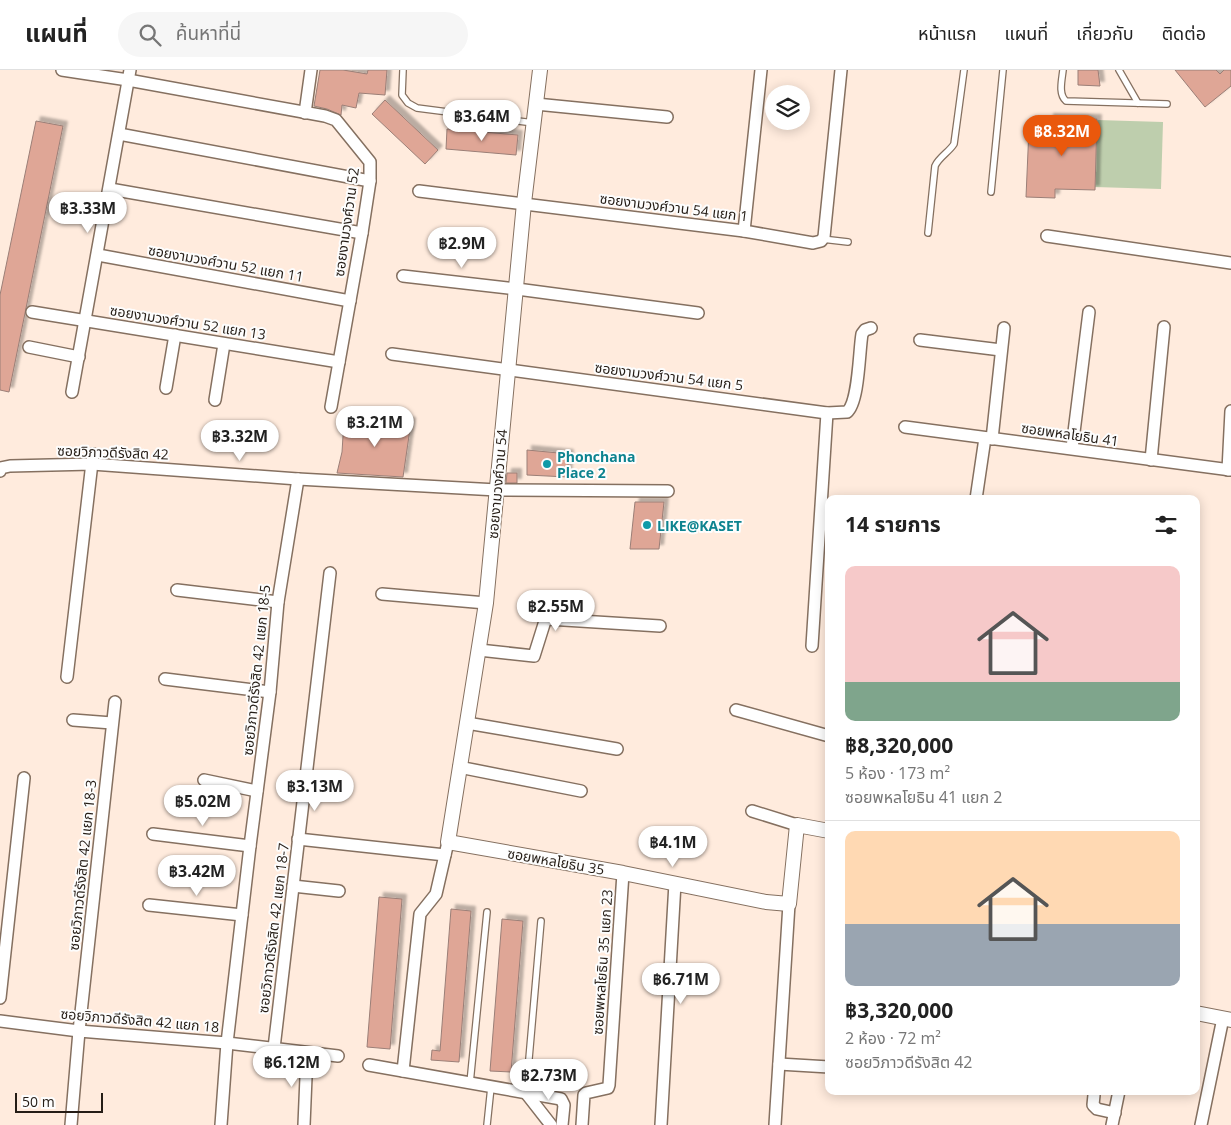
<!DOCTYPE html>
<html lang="th">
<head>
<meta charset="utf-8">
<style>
	:root { --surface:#fff; --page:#f6f6f6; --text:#222; --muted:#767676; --line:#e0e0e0; --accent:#ea580c }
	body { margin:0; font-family:"Open Sans","Noto Sans Thai",sans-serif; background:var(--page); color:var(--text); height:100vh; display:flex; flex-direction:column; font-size:19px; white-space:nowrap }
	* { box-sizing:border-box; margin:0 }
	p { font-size:16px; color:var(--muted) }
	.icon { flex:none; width:28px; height:28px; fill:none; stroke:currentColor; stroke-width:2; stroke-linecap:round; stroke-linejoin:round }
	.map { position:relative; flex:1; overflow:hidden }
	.side { position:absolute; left:825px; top:425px; width:375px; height:600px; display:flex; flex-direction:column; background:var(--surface); border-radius:10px; box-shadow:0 2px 12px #0003 }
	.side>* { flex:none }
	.buttons { position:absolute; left:765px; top:15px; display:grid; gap:10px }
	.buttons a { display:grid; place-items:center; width:45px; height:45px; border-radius:50%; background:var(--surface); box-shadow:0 2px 12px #0003; font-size:25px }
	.scale { position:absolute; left:15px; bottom:12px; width:88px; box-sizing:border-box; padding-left:5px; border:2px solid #251d16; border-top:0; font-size:14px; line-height:18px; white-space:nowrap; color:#251d16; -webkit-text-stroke:4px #fdfdfd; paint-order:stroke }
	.price { position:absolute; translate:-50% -42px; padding:0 11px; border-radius:18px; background:#fff; color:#222; font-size:16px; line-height:32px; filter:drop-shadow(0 1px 2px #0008) }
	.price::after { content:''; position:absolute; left:50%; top:30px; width:15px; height:11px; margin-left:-8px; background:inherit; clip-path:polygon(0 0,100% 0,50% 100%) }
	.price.on { background:var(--accent); color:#fff }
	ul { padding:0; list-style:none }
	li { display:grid; align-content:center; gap:10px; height:265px; padding:0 20px }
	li+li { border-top:1px solid var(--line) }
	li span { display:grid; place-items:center; height:155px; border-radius:10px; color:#555 }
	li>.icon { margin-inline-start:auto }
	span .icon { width:90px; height:90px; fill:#fffc; stroke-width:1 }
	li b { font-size:21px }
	h2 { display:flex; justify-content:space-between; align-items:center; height:60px; padding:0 20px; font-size:21px }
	header { display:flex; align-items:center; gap:30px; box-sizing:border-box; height:70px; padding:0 25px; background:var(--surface); border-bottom:1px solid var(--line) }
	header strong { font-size:24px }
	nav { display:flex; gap:28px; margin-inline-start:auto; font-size:18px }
	.search { width:350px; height:45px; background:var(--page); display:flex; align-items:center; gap:12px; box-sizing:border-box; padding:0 18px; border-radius:28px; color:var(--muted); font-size:19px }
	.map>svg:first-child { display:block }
</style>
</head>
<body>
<header>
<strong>แผนที่</strong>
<div class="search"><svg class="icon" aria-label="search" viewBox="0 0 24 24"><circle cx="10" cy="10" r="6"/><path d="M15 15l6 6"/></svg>ค้นหาที่นี่</div>
<nav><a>หน้าแรก</a><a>แผนที่</a><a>เกี่ยวกับ</a><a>ติดต่อ</a></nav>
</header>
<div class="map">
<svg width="1231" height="1055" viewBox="0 0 1231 1055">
	<defs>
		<filter id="shadow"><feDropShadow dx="4.5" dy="-4.5" stdDeviation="1" flood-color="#0004"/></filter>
	</defs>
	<rect width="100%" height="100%" fill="#ffebdd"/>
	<!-- green -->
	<path fill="#becead" d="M1097,50L1163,52L1161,119L1095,117Z"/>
	<!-- building -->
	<g fill="#dfa696" stroke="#9b7f77" filter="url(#shadow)">
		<path d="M320,0H343L367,4L368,0H387L385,25L359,23L356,38L342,35L341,45L327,39L314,36Z"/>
		<path d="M1078,0H1098L1100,16L1078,15Z"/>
		<path d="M1175,0H1216L1220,4L1224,0H1231V16L1205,37Z"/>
		<path d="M385,30L438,80L425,94L372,44Z"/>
		<path d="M1049,48L1097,49L1095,120L1055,119V128L1026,127L1029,58H1049Z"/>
		<path d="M36,51L63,56L9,322L0,320V225Z"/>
		<path d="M447,59L518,65L516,85L446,79Z"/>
		<path d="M344,350L411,352L403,407L337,403L342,382Z"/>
		<path d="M527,380L569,384L567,407L527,405Z"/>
		<path d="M507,403H517V413H506Z"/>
		<path d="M635,432H664L659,479H630Z"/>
		<path d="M379,827L402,829L390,979L367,977Z"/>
		<path d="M451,839L471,841L459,992L431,990L432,980L440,981Z"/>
		<path d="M502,849L523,851L511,1002L490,1001Z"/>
	</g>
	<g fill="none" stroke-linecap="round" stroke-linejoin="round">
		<defs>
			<g id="service">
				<path d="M403,0L402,25L408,33L417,38L534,53"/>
				<path d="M1063,0C1062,10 1058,24 1066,31L1167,34"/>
				<path d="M1119,0L1138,33"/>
				<path d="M991,122L1003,0"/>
				<path d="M928,163L935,96C939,87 949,82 954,74L964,0"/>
				<path d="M822,169L848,172"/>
				<path d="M470,1013L487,842"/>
				<path d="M526,1023L541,851"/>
				<path d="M487,1055L491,1017"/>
			</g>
			<g id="minor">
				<path d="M62,0L128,10L325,46L336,50L370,92V111L362,163L331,337"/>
				<path d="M536,34L667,47"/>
				<path d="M305,43L311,0"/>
				<path d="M119,64L370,111"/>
				<path d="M110,119L362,163"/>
				<path d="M419,121L744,161L813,173L821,171L824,167L841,0"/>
				<path d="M744,161L761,0"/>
				<path d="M1047,166L1231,193"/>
				<path d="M98,185L350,231"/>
				<path d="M403,206L517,219L698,243"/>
				<path d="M32,242L339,292"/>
				<path d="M920,270L1001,280"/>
				<path d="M29,277L79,287"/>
				<path d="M392,284L827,343L847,342C859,332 859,281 862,264L865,260L871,258"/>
				<path d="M166,318L175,265"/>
				<path d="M72,322L130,0"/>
				<path d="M215,330L224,274"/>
				<path d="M905,357L1231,400"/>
				<path d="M992,369L1004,258"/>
				<path d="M1072,378L1089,242"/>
				<path d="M1151,390L1164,257"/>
				<path d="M1228,400L1231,341"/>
				<path d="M0,401L1,398L10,396L92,394L298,409L497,420L668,421"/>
				<path d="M976,429L985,368"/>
				<path d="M177,520L278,532"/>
				<path d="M382,524L486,533"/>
				<path d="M812,576L827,343"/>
				<path d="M479,580L534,586L545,551L548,549L660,556"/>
				<path d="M67,607L93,384"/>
				<path d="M165,609L270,622"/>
				<path d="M736,640L829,666"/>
				<path d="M73,650L112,653"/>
				<path d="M467,653L617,679"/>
				<path d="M459,697L581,721"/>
				<path d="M204,710L257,721"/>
				<path d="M752,741L797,755"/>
				<path d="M153,764L250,776"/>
				<path d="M298,769L445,785"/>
				<path d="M293,816L339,821"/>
				<path d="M149,835L242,845"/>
				<path d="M0,928L24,708"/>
				<path d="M0,951L79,961L227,973L338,986"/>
				<path d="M274,978L330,503"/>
				<path d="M779,994L829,997"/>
				<path d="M369,995L561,1029L564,1035L562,1055"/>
				<path d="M403,1001L420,844L436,824L448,772"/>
				<path d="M526,1023L551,1055"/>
				<path d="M1094,1025L1093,1035L1097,1039L1115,1043"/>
				<path d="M71,1055L79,961L115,632"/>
				<path d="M221,1055L227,973L250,776L270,622L278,532L298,409"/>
				<path d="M304,1055L307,983"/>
				<path d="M582,1055L584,1025L586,1023L608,1018L609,1015L623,803"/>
				<path d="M661,1055L675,813"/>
				<path d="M775,1055L789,834"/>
				<path d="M1112,1055L1119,1021"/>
				<path d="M1201,1055L1223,948"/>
			</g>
			<g id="tertiary">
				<path d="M540,0L524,133L486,533L448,772L623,803L766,832L789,834L797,755L829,761"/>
				<path d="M1196,943L1231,950"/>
			</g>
		</defs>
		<!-- service casing -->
		<use href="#service" stroke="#857060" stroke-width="8"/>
		<!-- minor casing -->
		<use href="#minor" stroke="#857060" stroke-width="14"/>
		<!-- tertiary casing -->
		<use href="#tertiary" stroke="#857060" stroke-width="16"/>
		<!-- service -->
		<use href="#service" stroke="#fff" stroke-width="5.5"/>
		<!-- minor -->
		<use href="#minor" stroke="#fff" stroke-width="11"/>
		<!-- tertiary -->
		<use href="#tertiary" stroke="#fff" stroke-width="14"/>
	</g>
	<!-- markers -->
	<g fill="#0f9aa8" stroke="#fdfdfd" stroke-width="2">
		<circle cx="547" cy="394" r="5"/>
		<circle cx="647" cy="455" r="5"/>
	</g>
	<g text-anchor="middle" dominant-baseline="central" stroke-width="4" stroke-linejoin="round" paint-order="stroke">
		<!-- street labels -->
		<g font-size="14" fill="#251d16" stroke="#fdfdfd">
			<text transform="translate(674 137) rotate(7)">ซอยงามวงศ์วาน 54 แยก 1</text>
			<text transform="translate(346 152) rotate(-82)">ซอยงามวงศ์วาน 52</text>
			<text transform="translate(226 193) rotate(10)">ซอยงามวงศ์วาน 52 แยก 11</text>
			<text transform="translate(188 252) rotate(9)">ซอยงามวงศ์วาน 52 แยก 13</text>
			<text transform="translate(669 306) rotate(7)">ซอยงามวงศ์วาน 54 แยก 5</text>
			<text transform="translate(1070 364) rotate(8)">ซอยพหลโยธิน 41</text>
			<text transform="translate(113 382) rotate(2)">ซอยวิภาวดีรังสิต 42</text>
			<text transform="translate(497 414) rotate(-85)">ซอยงามวงศ์วาน 54</text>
			<text transform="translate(256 600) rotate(-84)">ซอยวิภาวดีรังสิต 42 แยก 18-5</text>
			<text transform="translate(556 791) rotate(10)">ซอยพหลโยธิน 35</text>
			<text transform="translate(82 795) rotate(-84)">ซอยวิภาวดีรังสิต 42 แยก 18-3</text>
			<text transform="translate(273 858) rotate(-83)">ซอยวิภาวดีรังสิต 42 แยก 18-7</text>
			<text transform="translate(602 892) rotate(-86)">ซอยพหลโยธิน 35 แยก 23</text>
			<text transform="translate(140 950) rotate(5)">ซอยวิภาวดีรังสิต 42 แยก 18</text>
		</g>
		<!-- culture labels -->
		<g font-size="14" font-weight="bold" fill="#0d838f" stroke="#fdfdfd" text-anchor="start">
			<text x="557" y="386">Phonchana<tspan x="557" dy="16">Place 2</tspan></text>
			<text x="657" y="455">LIKE@KASET</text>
		</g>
	</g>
</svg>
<div class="buttons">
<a><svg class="icon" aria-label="layers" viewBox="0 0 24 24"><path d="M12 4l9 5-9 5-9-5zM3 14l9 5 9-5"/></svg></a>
</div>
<div class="scale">50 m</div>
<b class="price" style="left:482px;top:72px">฿3.64M</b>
<b class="price on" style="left:1062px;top:87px">฿8.32M</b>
<b class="price" style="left:88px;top:164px">฿3.33M</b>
<b class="price" style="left:462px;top:199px">฿2.9M</b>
<b class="price" style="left:375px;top:378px">฿3.21M</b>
<b class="price" style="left:240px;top:392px">฿3.32M</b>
<b class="price" style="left:556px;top:562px">฿2.55M</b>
<b class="price" style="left:315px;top:742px">฿3.13M</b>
<b class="price" style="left:203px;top:757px">฿5.02M</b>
<b class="price" style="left:673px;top:798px">฿4.1M</b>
<b class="price" style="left:197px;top:827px">฿3.42M</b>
<b class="price" style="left:681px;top:935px">฿6.71M</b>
<b class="price" style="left:292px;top:1018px">฿6.12M</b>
<b class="price" style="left:549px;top:1031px">฿2.73M</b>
<section class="side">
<h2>14 รายการ<svg class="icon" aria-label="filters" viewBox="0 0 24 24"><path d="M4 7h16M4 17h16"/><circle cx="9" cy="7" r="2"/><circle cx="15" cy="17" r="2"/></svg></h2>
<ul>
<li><span style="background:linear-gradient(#f6c9c9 75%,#7fa58c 0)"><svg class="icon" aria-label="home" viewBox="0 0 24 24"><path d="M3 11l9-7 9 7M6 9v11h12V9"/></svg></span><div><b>฿8,320,000</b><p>5 ห้อง · 173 m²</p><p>ซอยพหลโยธิน 41 แยก 2</p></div></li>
<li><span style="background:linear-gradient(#ffd9b3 60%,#9aa5b1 0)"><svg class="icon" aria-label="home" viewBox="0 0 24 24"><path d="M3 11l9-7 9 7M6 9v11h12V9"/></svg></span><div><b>฿3,320,000</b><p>2 ห้อง · 72 m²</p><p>ซอยวิภาวดีรังสิต 42</p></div></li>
</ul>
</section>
</div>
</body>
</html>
